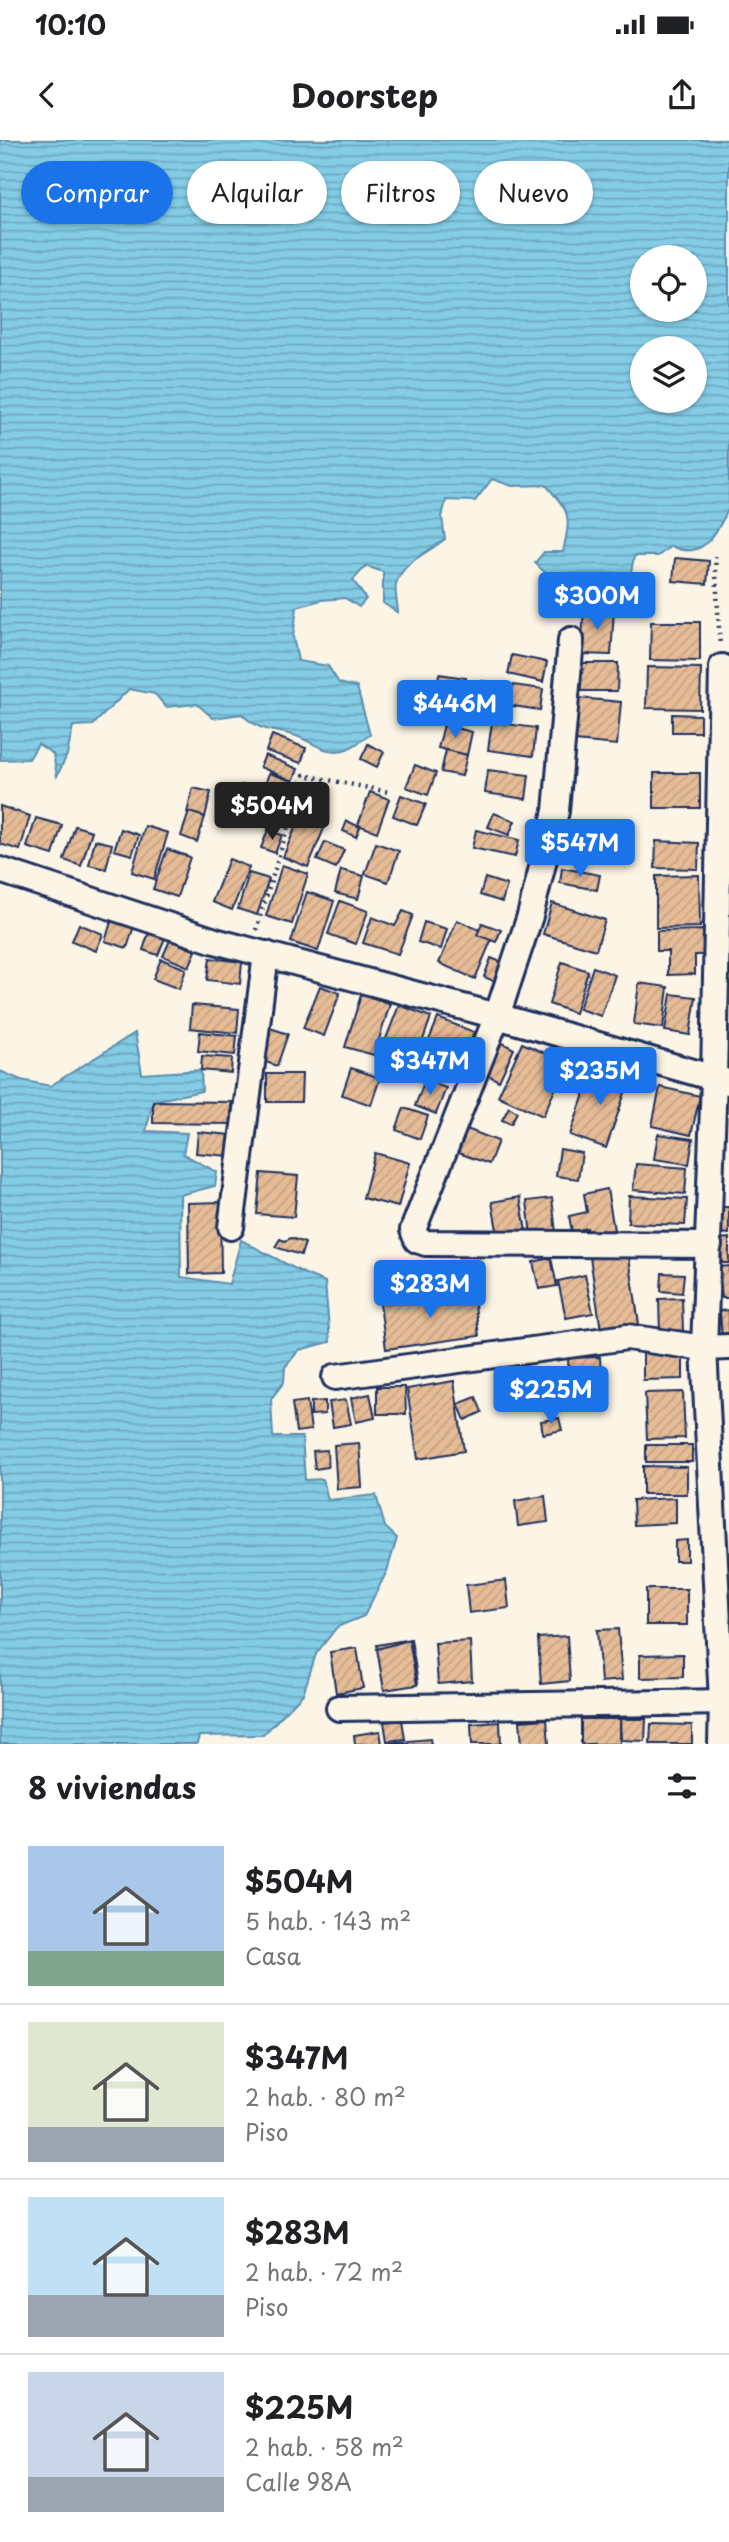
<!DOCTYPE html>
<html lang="es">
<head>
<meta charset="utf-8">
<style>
	:root { --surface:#fff; --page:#f2f2f2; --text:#202124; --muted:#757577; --line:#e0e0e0; --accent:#1a73e8 }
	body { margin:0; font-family:"Playpen Sans",sans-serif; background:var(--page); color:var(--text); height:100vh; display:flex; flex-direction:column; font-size:26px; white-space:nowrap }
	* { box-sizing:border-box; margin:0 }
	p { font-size:23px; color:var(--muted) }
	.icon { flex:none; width:38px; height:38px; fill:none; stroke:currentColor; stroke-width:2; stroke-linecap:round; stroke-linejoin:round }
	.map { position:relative; height:1604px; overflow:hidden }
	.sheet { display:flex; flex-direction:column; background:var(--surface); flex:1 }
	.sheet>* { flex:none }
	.banner { position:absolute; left:21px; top:21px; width:688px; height:63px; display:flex; gap:14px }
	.tools { position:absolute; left:630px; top:105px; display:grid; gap:14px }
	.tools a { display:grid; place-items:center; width:77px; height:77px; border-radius:50%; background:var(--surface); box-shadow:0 2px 5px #0004; font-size:35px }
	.price { position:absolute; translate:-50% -60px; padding:0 16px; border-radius:7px; background:var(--accent); color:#fff; font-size:23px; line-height:46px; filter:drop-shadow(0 2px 4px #0008) }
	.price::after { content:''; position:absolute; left:50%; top:42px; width:21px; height:16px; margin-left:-10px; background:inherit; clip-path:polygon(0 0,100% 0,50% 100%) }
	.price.selected { background:#222; color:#fff }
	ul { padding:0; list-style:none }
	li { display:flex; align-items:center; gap:21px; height:175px; padding:0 28px }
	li+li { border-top:2px solid var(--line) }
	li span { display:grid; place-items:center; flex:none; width:196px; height:140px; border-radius:0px; color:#555 }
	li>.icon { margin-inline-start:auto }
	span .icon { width:84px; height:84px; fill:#fffc; stroke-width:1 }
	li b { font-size:30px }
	h2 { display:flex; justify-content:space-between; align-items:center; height:84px; padding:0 28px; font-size:30px }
	.tag { padding:0 24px; border-radius:32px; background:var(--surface); box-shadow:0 2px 5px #0004; font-size:24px; line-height:63px }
	.tag.selected { background:var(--accent); color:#fff }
	.status { display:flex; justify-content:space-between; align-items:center; height:49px; padding:0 35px; background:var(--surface); direction:ltr }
	.status svg { height:19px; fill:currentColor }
	header { display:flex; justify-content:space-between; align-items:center; height:91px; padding:0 28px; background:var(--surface); font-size:32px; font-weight:700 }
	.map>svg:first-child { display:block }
</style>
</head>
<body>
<div class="status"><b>10:10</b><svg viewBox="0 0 49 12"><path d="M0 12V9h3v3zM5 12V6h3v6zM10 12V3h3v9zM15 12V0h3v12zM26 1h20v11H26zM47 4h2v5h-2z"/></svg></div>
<header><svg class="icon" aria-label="back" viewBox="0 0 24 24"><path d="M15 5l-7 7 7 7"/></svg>Doorstep<svg class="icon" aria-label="share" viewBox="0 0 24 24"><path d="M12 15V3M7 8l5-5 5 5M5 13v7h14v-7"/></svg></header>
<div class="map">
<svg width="729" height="1604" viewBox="0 0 729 1604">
	<defs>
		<pattern id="water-rules" width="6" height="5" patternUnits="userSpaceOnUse" patternTransform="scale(1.75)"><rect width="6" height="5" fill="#84cce5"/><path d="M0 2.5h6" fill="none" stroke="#6ba6bd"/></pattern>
		<pattern id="building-hatch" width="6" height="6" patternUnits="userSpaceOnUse" patternTransform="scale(1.75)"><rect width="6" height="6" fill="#e6bc96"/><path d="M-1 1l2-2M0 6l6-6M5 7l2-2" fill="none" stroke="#c5a284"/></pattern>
	</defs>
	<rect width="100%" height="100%" fill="#fcf5e5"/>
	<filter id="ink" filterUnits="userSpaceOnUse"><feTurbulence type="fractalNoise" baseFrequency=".0143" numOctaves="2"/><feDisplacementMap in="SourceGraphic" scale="14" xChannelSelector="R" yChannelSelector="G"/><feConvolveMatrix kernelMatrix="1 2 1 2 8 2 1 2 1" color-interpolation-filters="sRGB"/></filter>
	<g filter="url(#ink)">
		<!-- water -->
		<g fill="url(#water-rules)" stroke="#5a8daf" stroke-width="2" fill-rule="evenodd">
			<path d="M0,0H729V368C716,392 704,422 671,406L658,416H634L630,439L604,462L556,469L554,441L535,423L544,412H563C571,375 571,374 546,345L512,346L492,339L475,361L446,360L442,377L445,399C427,414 403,421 396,444C394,452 398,464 398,473L383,463V432L366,426L353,440L366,459L359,467L345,458L321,460L297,467L293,497L298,521L328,526L339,543L357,547L370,595C363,599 355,606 347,609C326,616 314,602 296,596C274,589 260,593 242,574L213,578L197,564L166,567L155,554L129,549L93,585L73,586L67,615L57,636L53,614L38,604L29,619L0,620ZM642,117H695V170H642ZM642,208H695V261H642Z"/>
			<path d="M135,893L142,934L201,930L202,951L153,961L146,991L187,993L183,1014L217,1032L215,1046L180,1055L181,1137L229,1144L241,1100L305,1134L325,1142L330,1202L299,1210L285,1227L284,1242L271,1259L273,1297H302L305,1340L323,1339L328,1360L376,1355L385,1387L397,1398L387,1431L364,1476L337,1487L316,1514L303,1554L263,1595L199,1596L197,1604H0V931L21,940L50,946Z"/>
		</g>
		<!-- building -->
		<g fill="url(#building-hatch)" stroke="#1b2f5e" stroke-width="2">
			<path d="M675,418L709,421L707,444L673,441Z"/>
			<path d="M584,468L614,470L611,515L581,514Z"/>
			<path d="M651,482H700V521L650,520Z"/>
			<path d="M512,515L547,522L543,542L508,534Z"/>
			<path d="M580,523H618L617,551H579Z"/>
			<path d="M647,527L701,528L700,569L646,568Z"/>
			<path d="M439,534L466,538L463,555L437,550Z"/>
			<path d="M482,541L543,549L540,570L480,561Z"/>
			<path d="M579,558L621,562L617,605L575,601Z"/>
			<path d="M672,574L700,575V592H672Z"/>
			<path d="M492,582L536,588L533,616L488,610Z"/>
			<path d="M444,585L472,592L467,615L438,608Z"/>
			<path d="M272,595L306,608L301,623L266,611Z"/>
			<path d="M368,604L384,612L377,627L361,619Z"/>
			<path d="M446,610L467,615L462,636L441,632Z"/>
			<path d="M265,615L298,629L293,641L260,627Z"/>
			<path d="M415,625L436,633L428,655L406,647Z"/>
			<path d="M488,630L529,635L526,659L485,653Z"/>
			<path d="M269,633L293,641L286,662L262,654Z"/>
			<rect x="654" y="633" width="46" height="35"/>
			<path d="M241,645L286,662L277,684L233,667Z"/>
			<path d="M193,648L211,652L205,677L187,673Z"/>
			<path d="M370,652L389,659L377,692L358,685Z"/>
			<path d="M401,655L426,664L417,685L393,676Z"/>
			<path d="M0,666L30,676L20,710L0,704Z"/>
			<path d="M189,672L205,677L197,702L181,696Z"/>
			<path d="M494,673L515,681L509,695L488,687Z"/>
			<path d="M300,676L325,686L308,727L283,717Z"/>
			<path d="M36,678L62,685L53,715L27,707Z"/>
			<path d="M347,681L360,687L356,697L343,691Z"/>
			<path d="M75,686L92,691L81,726L64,720Z"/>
			<path d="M145,686L168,693L154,739L132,732Z"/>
			<path d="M121,689L139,695L132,715L114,710Z"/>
			<path d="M268,690L282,695L275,713L261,708Z"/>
			<path d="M476,690L519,700L515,717L472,708Z"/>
			<path d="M95,700L112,704L106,729L89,725Z"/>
			<path d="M656,701L699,703L698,729L655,728Z"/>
			<path d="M325,702L344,710L336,728L317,720Z"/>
			<path d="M376,703L399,711L388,742L365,734Z"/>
			<path d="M167,709L190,717L177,757L153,749Z"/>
			<path d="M229,719L249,727L232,770L212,762Z"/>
			<path d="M282,725L308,734L292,784L266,776Z"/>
			<path d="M562,728L600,735L597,750L560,743Z"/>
			<path d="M341,730L364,736L358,759L335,753Z"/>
			<path d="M249,733L269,739L257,775L238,769Z"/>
			<path d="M699,735L700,787L656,788V736Z"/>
			<path d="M485,738L507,745L502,762L480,755Z"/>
			<path d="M307,752L334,761L318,811L291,802Z"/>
			<path d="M340,761L368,771L356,804L328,794Z"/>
			<path d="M552,763L605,780L596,810L543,794Z"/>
			<path d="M403,771L413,775L398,814L363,803L372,777L395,786Z"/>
			<path d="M112,779L134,786L127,808L105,801Z"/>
			<path d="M457,780L493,796L475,839L439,823Z"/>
			<path d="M424,782L447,789L441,809L418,802Z"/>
			<path d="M482,783L501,790L496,802L477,795Z"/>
			<path d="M79,784L103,794L96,811L72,801Z"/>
			<path d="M707,790L708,815H695V834L668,835V811H657V791Z"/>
			<path d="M149,792L165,798L158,815L143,810Z"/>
			<path d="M170,800L196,811L189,827L163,816Z"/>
			<path d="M210,818L242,822L240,844L207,840Z"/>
			<path d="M491,818L501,822L494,841L484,837Z"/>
			<path d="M161,819L186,829L179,849L153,839Z"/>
			<path d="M562,822L588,831L575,873L549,864Z"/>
			<path d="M593,827L615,835L601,876L579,869Z"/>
			<path d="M639,843L668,847L663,888L634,884Z"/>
			<path d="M320,846L340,853L324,896L303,888Z"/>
			<path d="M671,854L696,857L690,895L665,891Z"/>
			<path d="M361,855L390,864L374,915L345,907Z"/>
			<path d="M192,865L239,869L237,893L190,888Z"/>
			<path d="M399,865L431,877L414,925L381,912Z"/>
			<path d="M438,878L474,892L467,910L460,906L448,941L417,930Z"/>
			<path d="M267,887L288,894L277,926L257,919Z"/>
			<path d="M200,892L237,896L235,915L198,911Z"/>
			<path d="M499,901L514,909L499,941L484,933Z"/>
			<path d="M522,903L567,923L543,976L498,956Z"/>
			<path d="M202,916L232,918L231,933L201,930Z"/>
			<path d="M594,925L630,938L606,1008L570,995Z"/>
			<path d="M351,928L380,938L371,965L342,955Z"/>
			<path d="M267,934H302L301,962H267Z"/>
			<path d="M425,940L446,948L436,974L415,966Z"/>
			<path d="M660,947L700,956L691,995L652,986Z"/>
			<path d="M153,961L231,962V984L153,983Z"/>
			<path d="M509,967L517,972L511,984L502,980Z"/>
			<path d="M404,968L428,976L420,999L396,990Z"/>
			<path d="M459,986L498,1001L489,1024L450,1010Z"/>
			<path d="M198,992L231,995L229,1016L196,1013Z"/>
			<path d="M658,994L693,999L689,1024L654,1019Z"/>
			<path d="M560,1009L582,1013L578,1039L556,1036Z"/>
			<path d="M375,1013L410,1023L398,1067L363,1058Z"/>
			<path d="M636,1024L687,1028L685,1054L633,1050Z"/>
			<path d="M261,1033L298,1036L294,1077L257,1074Z"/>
			<path d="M607,1049L614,1090L589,1095L587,1088L572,1092L569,1076L587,1072L584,1054Z"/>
			<path d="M629,1056L687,1059L685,1085L628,1083Z"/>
			<path d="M520,1057L526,1091L498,1096L492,1062Z"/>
			<path d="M552,1058L556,1093L531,1096L527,1061Z"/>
			<path d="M220,1062L221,1133L189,1134L188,1063Z"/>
			<path d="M720,1067H729V1094L719,1093Z"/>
			<path d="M291,1098L305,1103L301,1115L275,1107L280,1099L285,1101Z"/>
			<path d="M729,1098V1123H722L720,1099Z"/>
			<path d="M628,1111L639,1184L601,1190L590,1117Z"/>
			<path d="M551,1118L557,1146L539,1149L533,1122Z"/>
			<path d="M729,1126V1158H722L719,1127Z"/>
			<path d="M662,1133L684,1134L682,1153L661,1151Z"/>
			<path d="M585,1135L593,1173L566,1178L558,1141Z"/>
			<path d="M473,1150L479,1196L386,1209L380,1164Z"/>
			<path d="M682,1158L683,1193L660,1194L659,1159Z"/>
			<path d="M729,1170V1199H722L720,1171Z"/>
			<path d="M643,1213H683V1239L643,1240Z"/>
			<path d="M600,1217L602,1258L570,1259L568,1218Z"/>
			<path d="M454,1241L464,1311L418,1319L407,1249Z"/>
			<path d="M377,1247H405L406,1274H377Z"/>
			<path d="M683,1252L685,1298L647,1299L645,1253Z"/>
			<path d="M370,1254L375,1278L356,1282L351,1258Z"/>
			<path d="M476,1257L482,1272L465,1280L458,1264Z"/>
			<path d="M346,1260L351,1284L333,1287L329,1262Z"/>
			<path d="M307,1261L311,1290L296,1292L292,1263Z"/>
			<path d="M325,1261V1274L311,1275V1262Z"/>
			<path d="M559,1278L562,1290L543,1294L541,1281Z"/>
			<path d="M359,1303L362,1347L337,1349L334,1305Z"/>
			<rect x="646" y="1305" width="46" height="17"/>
			<path d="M327,1310L328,1327L315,1329L313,1311Z"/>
			<path d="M643,1326L687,1327V1354H643Z"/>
			<path d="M545,1356L548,1382L518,1386L515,1361Z"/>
			<path d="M676,1358V1383L634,1385L633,1360Z"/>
			<path d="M687,1400V1421H675V1401Z"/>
			<path d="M506,1440L509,1468L469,1473L466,1445Z"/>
			<rect x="646" y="1449" width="41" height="36"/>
			<path d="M618,1489L622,1540L601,1542L597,1490Z"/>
			<path d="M567,1496L570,1541L541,1544L538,1498Z"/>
			<path d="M411,1499L418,1543L384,1549L377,1505Z"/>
			<path d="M409,1500L417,1545L384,1550L377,1509Z"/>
			<path d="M470,1501L472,1541L438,1544L435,1503Z"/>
			<path d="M357,1508L363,1548L336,1553L330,1512Z"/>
			<path d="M683,1514V1537L640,1538V1515Z"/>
			<path d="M547,1579L549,1604H522L520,1581Z"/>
			<rect x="581" y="1579" width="39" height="25"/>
			<path d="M620,1579H646L645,1601L621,1600Z"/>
			<path d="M402,1580L405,1599L387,1601L384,1582Z"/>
			<path d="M500,1582L501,1604H472L471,1584Z"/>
			<path d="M651,1584L692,1585V1604H650Z"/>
			<path d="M380,1591L382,1604H355L354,1595Z"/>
			<path d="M430,1599L431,1604H387V1603Z"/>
		</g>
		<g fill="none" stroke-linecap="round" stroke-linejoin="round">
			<defs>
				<g id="minor">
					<path d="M571,500L556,671L530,776L497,876L413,1090L417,1100L426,1103L709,1105"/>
					<path d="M0,730L215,801L497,876L728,942"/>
					<path d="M231,1087L266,814"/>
					<path d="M335,1237L627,1197L704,1208L729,1207"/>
					<path d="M339,1568L729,1562"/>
					<path d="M721,1604L722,1561L704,1208L714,939L722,527"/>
				</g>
			</defs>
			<!-- minor casing -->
			<use href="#minor" stroke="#1b2f5e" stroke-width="30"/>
			<!-- path -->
			<g stroke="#1b2f5e" stroke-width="4.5" stroke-dasharray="2 5" stroke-linecap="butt">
				<path d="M715,416L720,506"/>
				<path d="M256,790L304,635L389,652"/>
			</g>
			<!-- minor -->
			<use href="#minor" stroke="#fcf5e5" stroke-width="24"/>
		</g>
	</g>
</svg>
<div class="tools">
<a><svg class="icon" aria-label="locate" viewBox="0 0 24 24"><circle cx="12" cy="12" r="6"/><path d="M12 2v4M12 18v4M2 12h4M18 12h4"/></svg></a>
<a><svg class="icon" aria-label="layers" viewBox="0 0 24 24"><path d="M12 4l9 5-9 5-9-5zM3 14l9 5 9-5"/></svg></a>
</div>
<b class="price" style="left:597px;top:492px">$300M</b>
<b class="price" style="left:455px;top:600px">$446M</b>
<b class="price selected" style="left:272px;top:702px">$504M</b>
<b class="price" style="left:580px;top:739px">$547M</b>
<b class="price" style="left:430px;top:957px">$347M</b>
<b class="price" style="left:600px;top:967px">$235M</b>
<b class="price" style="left:430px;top:1180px">$283M</b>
<b class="price" style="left:551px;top:1286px">$225M</b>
<div class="banner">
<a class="tag selected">Comprar</a>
<a class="tag">Alquilar</a>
<a class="tag">Filtros</a>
<a class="tag">Nuevo</a>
</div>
</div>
<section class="sheet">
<h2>8 viviendas<svg class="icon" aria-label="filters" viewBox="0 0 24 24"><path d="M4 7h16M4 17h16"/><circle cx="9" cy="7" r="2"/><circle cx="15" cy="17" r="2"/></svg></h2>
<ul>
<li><span style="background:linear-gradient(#a9c7e8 75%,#7fa58c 0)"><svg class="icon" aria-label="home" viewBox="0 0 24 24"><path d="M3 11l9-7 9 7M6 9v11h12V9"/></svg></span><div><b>$504M</b><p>5 hab. · 143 m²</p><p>Casa</p></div></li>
<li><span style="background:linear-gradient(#dfe7d0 75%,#9aa5b1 0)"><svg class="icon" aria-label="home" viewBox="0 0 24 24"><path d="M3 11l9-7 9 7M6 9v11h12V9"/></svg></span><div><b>$347M</b><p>2 hab. · 80 m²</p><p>Piso</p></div></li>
<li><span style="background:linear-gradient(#bfe0f5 70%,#9aa5b1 0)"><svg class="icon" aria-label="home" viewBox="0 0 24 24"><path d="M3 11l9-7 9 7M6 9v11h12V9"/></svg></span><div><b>$283M</b><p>2 hab. · 72 m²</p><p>Piso</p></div></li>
<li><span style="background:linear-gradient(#c9d6e8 75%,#9aa5b1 0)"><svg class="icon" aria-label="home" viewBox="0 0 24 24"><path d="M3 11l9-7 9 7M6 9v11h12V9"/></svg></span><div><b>$225M</b><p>2 hab. · 58 m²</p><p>Calle 98A</p></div></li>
</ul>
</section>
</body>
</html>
